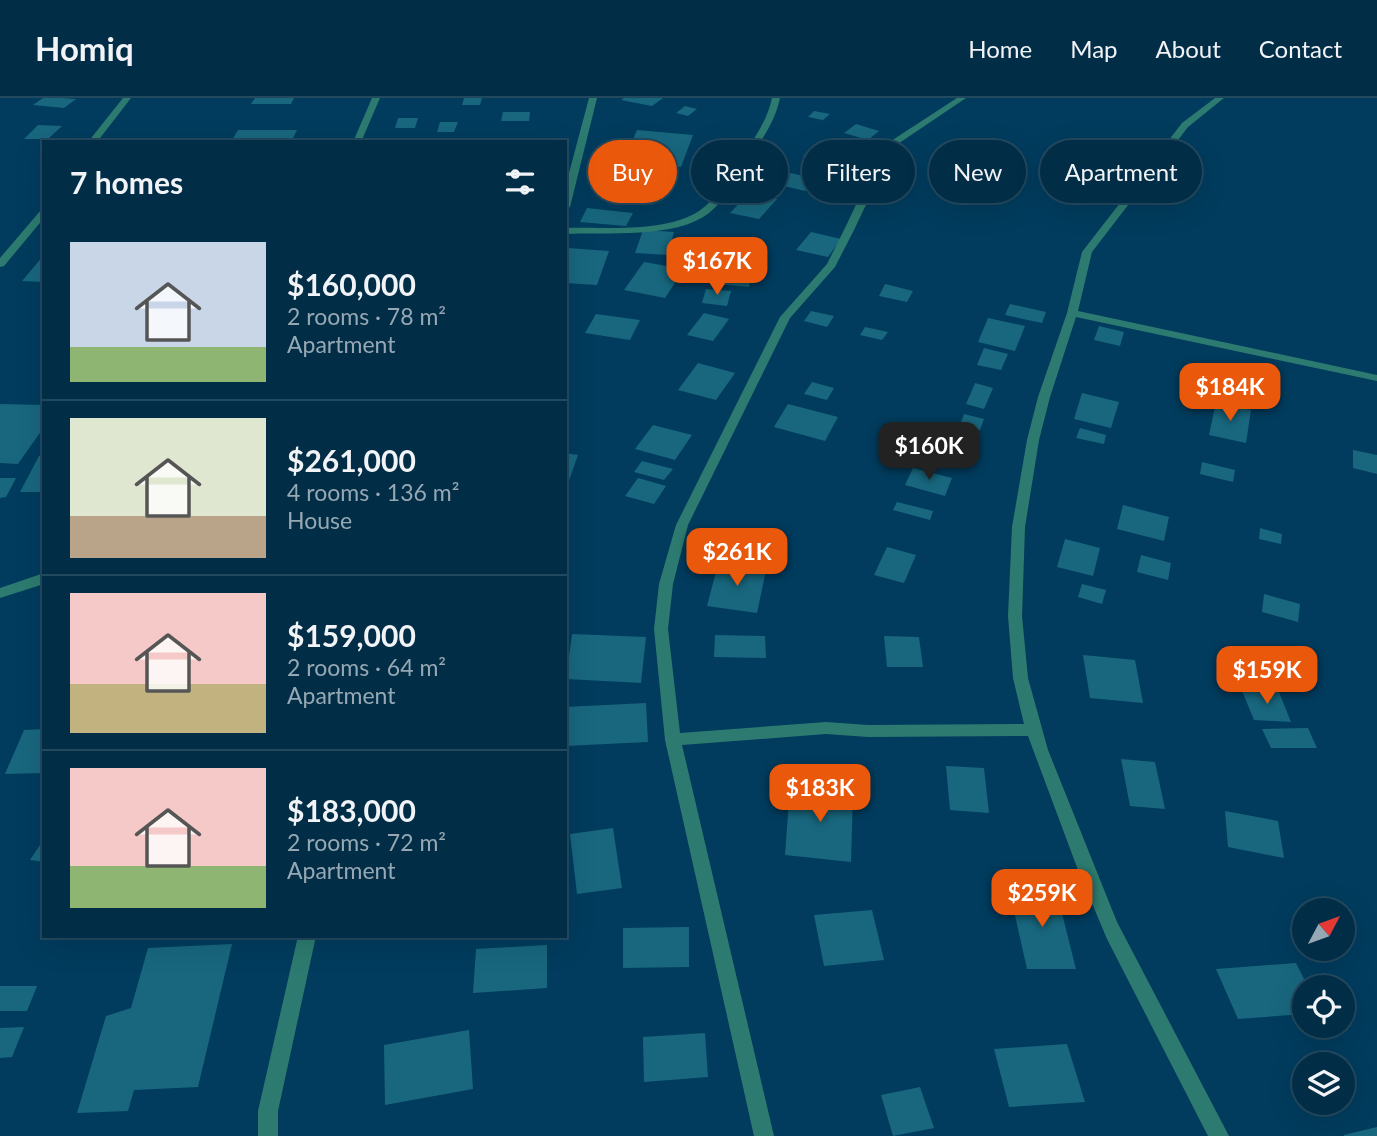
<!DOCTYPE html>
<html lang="en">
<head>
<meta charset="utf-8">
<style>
	:root { --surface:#012d46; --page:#0b354d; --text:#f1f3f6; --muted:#96a8b3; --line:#23495f; --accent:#ea580c }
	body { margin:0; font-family:Lato,sans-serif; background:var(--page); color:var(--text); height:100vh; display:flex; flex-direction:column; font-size:26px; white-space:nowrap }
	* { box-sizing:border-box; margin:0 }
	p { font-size:23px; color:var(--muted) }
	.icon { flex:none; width:38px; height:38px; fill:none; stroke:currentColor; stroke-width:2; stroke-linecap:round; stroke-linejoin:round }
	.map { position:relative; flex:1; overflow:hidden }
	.sheet { position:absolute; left:42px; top:42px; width:525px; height:798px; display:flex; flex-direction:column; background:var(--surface); border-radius:0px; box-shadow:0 7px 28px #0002,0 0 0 2px var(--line) }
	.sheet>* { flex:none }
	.top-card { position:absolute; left:588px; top:42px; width:665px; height:63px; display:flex; gap:14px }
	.needle { width:46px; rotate:49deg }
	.fabs { position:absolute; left:1292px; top:800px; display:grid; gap:14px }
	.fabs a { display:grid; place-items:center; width:63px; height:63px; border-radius:50%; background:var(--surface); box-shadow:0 7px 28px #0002,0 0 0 2px var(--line); font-size:35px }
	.price { position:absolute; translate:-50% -60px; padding:0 16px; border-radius:14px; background:var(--accent); color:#fff; font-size:23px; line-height:46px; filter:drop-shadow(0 2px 4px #0008) }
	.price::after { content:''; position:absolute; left:50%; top:42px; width:21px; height:16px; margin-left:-10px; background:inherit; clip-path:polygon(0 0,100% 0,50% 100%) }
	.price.on { background:#222; color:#fff }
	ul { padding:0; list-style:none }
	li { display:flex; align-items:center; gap:21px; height:175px; padding:0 28px }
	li+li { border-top:2px solid var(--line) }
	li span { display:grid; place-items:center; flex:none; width:196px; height:140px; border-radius:0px; color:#555 }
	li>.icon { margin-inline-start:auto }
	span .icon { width:84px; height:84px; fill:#fffc; stroke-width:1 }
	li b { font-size:30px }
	h2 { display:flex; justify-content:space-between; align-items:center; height:84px; padding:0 28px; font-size:30px }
	.chip { padding:0 24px; border-radius:32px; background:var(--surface); box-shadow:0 7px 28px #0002,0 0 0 2px var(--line); font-size:24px; line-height:63px }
	.chip.on { background:var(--accent); color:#fff }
	header { display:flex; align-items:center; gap:42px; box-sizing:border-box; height:98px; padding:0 35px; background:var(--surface); border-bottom:2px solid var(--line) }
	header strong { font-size:33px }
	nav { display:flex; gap:38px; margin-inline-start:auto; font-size:24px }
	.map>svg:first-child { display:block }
</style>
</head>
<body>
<header>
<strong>Homiq</strong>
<nav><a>Home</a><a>Map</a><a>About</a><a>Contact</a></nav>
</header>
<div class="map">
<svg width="1377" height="1038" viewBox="0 0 1377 1038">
	<rect width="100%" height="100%" fill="#013c5e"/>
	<!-- building -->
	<g fill="#18677e">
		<path d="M43,0H61L76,1L64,10L33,7Z"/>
		<path d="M255,0H294L291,6H251Z"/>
		<path d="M464,0H482L480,7H462Z"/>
		<path d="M624,0H663L652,8L621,2Z"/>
		<path d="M685,8L697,11L688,18L676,15Z"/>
		<path d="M814,13L830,16L823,22L808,19Z"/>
		<path d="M503,14H530L529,23H501Z"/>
		<path d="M398,20H418L415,30H395Z"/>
		<path d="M440,24H458L454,34H437Z"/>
		<path d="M856,26L879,33L868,42L844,35Z"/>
		<path d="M38,27L62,28L48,41H24Z"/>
		<path d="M238,32H297L291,44H231Z"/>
		<path d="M637,32L693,37L681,69L623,65Z"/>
		<path d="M814,47L835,52L824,63L803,58Z"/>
		<path d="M791,75L816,81L805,93L780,87Z"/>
		<path d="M652,79L668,84L647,100L623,94L631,87L639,89Z"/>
		<path d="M749,95L777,101L759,121L730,115Z"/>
		<path d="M587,110L633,115L626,128L580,124Z"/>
		<path d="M643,132L674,134L668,157L635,155Z"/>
		<path d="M811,134L841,141L828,159L796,152Z"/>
		<path d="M568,150L609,153L597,187L565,185Z"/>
		<path d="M44,157V184L22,183Z"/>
		<path d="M644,164L684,171L665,200L624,192Z"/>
		<path d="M714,165L754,169L749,189L707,185Z"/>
		<path d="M885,186L913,193L907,204L879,198Z"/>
		<path d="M706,191L731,193L727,208L702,205Z"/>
		<path d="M1010,206L1046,214L1042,225L1005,217Z"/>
		<path d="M811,213L834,218L827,229L804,223Z"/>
		<path d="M704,215L729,221L713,243L687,237Z"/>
		<path d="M596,216L640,222L630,242L585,235Z"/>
		<path d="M988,220L1025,228L1015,253L978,244Z"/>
		<path d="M1099,228L1124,234L1120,248L1094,242Z"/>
		<path d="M865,229L888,234L882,242L860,237Z"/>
		<path d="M984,250L1008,256L1001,272L977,267Z"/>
		<path d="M698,265L735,275L716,302L678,292Z"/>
		<path d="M812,284L834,290L827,302L804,296Z"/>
		<path d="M975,285L993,290L984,311L966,306Z"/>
		<path d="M1082,295L1119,304L1111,330L1074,321Z"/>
		<path d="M1216,304L1251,312L1246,345L1209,337Z"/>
		<path d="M0,306L44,307V329L18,366L0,365Z"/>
		<path d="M788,306L838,319L825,343L774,329Z"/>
		<path d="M964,316L984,321L980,332L960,327Z"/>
		<path d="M922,326L966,337L954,366L909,355Z"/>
		<path d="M653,327L692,337L675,362L635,351Z"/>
		<path d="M1080,330L1106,337L1104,346L1076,340Z"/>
		<path d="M1353,352L1377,357V376L1353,370Z"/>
		<path d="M565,355L578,357L566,391H565Z"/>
		<path d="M39,358H44V394H20Z"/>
		<path d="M642,363L673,371L664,382L634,374Z"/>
		<path d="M1202,364L1235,372L1233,384L1200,376Z"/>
		<path d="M913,370L952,380L945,398L905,387Z"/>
		<path d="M0,380H16L6,399L0,400Z"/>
		<path d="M638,380L666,388L654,406L625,398Z"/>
		<path d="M897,404L933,413L930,422L893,412Z"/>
		<path d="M1123,407L1169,419L1164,443L1117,431Z"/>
		<path d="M1260,430L1282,436L1281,446L1259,441Z"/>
		<path d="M1065,441L1100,450L1093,478L1057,469Z"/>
		<path d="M887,449L916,457L904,485L874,477Z"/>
		<path d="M1141,457L1171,465L1168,482L1137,474Z"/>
		<path d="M718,466L766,472L757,515L707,508Z"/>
		<path d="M1082,486L1106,492L1102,506L1078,499Z"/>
		<path d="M1264,496L1300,506L1298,524L1262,514Z"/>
		<path d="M572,536L646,539L641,585L566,581Z"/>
		<path d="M715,537L765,538L766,560L714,559Z"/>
		<path d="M884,538L919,539L923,569H887Z"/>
		<path d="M1083,557L1135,562L1143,605L1090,600Z"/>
		<path d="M1242,593L1279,594L1291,624L1254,622Z"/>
		<path d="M646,605L648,644L565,648V609Z"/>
		<path d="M1308,630L1317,650H1271L1262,631Z"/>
		<path d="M44,631V675L5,676L24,632Z"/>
		<path d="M1121,661L1155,664L1165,711L1130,708Z"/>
		<path d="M946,668L984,670L989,715L950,712Z"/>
		<path d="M790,688L853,694L851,764L785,757Z"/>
		<path d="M1225,713L1278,723L1284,760L1228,749Z"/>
		<path d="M613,730L622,790L577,796L570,736Z"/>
		<path d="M44,741V764L30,762Z"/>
		<path d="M1009,791H1056L1076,871H1027Z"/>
		<path d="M872,812L884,862L824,868L814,817Z"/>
		<path d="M689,829V869L623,870V830Z"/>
		<path d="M232,846L198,989L134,992L128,1013L77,1015L106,918L131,910L148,850Z"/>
		<path d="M547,847V890L473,895L476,851Z"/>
		<path d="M1296,865L1308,889H1304V916L1238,921L1216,871Z"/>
		<path d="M0,888H37L27,913H0Z"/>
		<path d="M24,929L12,959L0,960V930Z"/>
		<path d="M469,932L473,991L385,1007L384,947Z"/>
		<path d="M705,935L708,979L644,984L643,939Z"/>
		<path d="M1067,946L1085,1004L1009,1009L994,951Z"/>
		<path d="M920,989L934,1030L893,1038L881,997Z"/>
		<path d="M1377,1029V1038H1344V1037Z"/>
	</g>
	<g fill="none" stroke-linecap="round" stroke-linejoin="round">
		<!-- minor -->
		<g fill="#2d7b70" fill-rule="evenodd">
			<path d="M123,0H131L97,44H88Z"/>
			<path d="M372,0H380L361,44H353Z"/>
			<path d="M589,0H597L570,109L565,112V90Z"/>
			<path d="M772,0H780C775,24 761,43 748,63C737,80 726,101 709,115C676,141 606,134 565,136V130C604,129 666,135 699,113C717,101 728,80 740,62C753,42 767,24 772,0Z"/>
			<path d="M957,0H966L877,60L869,70L874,90L854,132L835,169L790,220L688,427L673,486L668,531L680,635L826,624L868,627L1024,626L1013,580L1008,518L1012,429L1027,342L1038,299L1067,215L1082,154L1182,25L1215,0H1224L1188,29L1092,154L1078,213L1377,277V283L1076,219L1050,299L1039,342L1025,429L1022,518L1028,580L1048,652L1117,824L1229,1038H1208L1107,841L1078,772L1028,638L868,639L826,636L682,647L774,1038H754L665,642L654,531L659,486L676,427L780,219L827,166L844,132L864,90L861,70L871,56Z"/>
			<path d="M44,111V120L4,168L0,169V160L41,112Z"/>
			<path d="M44,475V486L0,500V490Z"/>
			<path d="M298,838H316L278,1013V1038H258V1013Z"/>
		</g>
	</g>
</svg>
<div class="fabs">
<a><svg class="needle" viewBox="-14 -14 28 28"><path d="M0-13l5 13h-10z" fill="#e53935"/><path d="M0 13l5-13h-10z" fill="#96a8b3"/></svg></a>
<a><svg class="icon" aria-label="locate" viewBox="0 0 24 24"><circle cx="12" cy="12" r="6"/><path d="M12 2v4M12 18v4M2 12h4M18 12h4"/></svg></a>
<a><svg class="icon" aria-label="layers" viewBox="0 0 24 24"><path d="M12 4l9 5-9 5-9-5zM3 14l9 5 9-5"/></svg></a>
</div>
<b class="price" style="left:717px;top:199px">$167K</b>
<b class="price" style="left:1230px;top:325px">$184K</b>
<b class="price on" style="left:929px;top:384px">$160K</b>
<b class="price" style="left:737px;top:490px">$261K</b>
<b class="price" style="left:1267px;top:608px">$159K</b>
<b class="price" style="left:820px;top:726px">$183K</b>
<b class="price" style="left:1042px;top:831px">$259K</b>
<div class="top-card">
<a class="chip on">Buy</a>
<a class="chip">Rent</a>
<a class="chip">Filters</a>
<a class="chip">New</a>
<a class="chip">Apartment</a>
</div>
<section class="sheet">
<h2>7 homes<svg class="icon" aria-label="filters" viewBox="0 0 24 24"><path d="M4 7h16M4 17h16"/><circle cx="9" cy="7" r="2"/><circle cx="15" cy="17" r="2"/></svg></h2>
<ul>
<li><span style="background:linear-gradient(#c9d6e8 75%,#8fb573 0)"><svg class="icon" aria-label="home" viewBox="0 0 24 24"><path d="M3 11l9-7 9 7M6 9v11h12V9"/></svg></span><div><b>$160,000</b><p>2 rooms · 78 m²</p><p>Apartment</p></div></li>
<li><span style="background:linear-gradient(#dfe7d0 70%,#b9a48a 0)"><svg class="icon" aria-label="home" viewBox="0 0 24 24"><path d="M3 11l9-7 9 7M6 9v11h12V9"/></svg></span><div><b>$261,000</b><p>4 rooms · 136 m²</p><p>House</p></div></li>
<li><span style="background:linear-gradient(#f6c9c9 65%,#c2b280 0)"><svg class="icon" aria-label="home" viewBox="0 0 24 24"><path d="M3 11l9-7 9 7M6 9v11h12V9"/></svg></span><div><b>$159,000</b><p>2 rooms · 64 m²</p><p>Apartment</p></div></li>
<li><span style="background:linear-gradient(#f6c9c9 70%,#8fb573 0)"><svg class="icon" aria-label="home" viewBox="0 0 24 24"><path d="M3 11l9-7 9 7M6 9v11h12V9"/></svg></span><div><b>$183,000</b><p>2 rooms · 72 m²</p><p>Apartment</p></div></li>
</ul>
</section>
</div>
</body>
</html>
